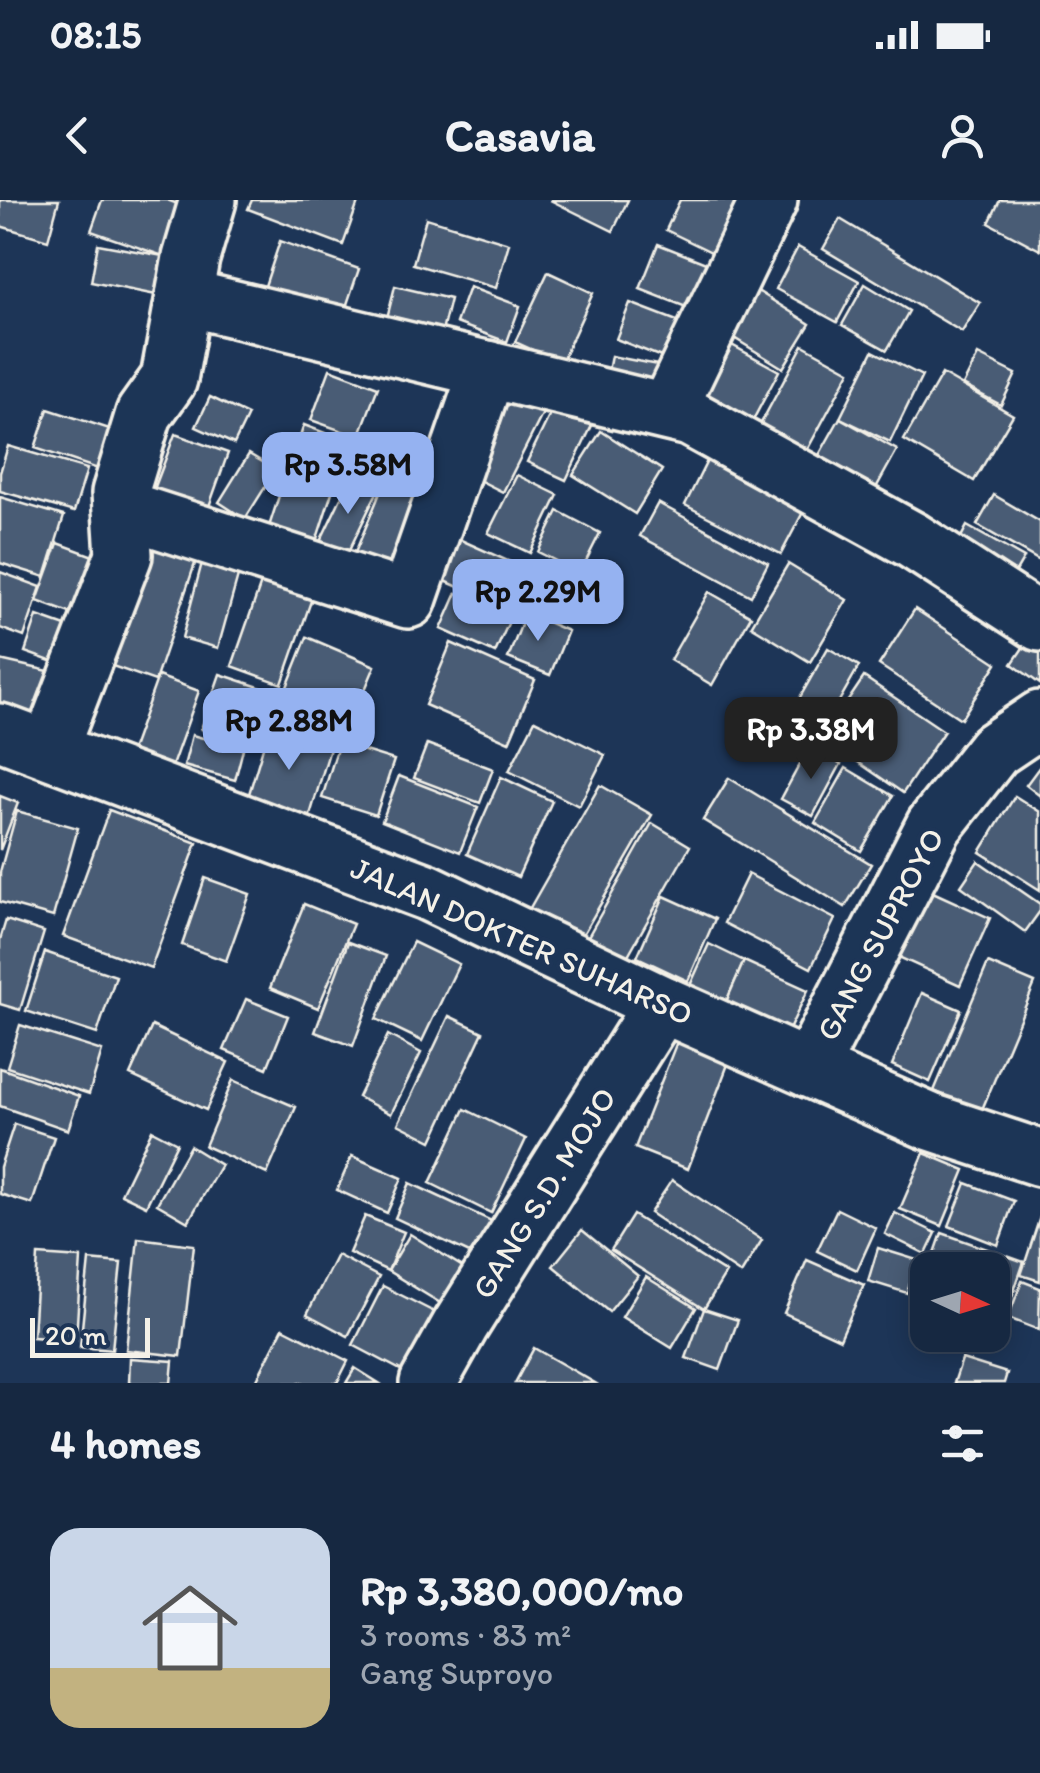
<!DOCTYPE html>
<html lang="en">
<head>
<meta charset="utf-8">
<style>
	:root { --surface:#162841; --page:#1f3048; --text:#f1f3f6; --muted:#9ea6b1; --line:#35445a; --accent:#95b2f1 }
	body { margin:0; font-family:Itim,sans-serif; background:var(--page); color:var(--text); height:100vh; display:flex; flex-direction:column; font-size:38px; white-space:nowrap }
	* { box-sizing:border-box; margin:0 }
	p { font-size:32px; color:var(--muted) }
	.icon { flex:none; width:55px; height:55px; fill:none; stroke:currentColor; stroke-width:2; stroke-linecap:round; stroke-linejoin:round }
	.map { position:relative; height:1183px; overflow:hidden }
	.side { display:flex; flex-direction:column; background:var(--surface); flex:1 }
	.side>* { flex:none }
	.needle { width:65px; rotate:94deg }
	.tools { position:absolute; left:910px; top:1052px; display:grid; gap:20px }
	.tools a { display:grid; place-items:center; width:100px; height:100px; border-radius:20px; background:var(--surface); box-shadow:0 5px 25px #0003,0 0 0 2px var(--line); font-size:50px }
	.scale { position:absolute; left:30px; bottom:25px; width:120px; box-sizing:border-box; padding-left:10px; border:5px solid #f4f1e8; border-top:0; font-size:28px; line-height:35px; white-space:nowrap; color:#f4f1e8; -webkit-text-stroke:8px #1d3557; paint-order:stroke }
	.price { position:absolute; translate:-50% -85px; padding:0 22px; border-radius:20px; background:var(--accent); color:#111; font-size:32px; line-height:65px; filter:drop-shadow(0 2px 5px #0008) }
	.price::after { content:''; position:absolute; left:50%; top:60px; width:30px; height:22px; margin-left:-15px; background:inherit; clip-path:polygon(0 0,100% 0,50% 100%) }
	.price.active { background:#222; color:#fff }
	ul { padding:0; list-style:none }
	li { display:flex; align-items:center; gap:30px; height:250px; padding:0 50px }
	li span { display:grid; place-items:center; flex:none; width:280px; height:200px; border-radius:30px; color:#555 }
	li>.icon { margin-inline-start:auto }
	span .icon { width:120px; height:120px; fill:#fffc; stroke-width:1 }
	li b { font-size:42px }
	h2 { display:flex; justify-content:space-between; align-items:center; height:120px; padding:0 50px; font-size:42px }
	.status { display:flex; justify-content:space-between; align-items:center; height:70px; padding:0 50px; background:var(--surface); direction:ltr }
	.status svg { height:28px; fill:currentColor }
	header { display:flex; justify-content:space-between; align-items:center; height:130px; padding:0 50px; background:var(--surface); font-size:45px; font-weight:800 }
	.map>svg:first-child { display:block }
</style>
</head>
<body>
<div class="status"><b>08:15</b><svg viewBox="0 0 49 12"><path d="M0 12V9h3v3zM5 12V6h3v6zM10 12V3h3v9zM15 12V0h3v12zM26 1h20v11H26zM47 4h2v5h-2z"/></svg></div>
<header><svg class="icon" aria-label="back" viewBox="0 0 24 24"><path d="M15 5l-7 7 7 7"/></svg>Casavia<svg class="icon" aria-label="person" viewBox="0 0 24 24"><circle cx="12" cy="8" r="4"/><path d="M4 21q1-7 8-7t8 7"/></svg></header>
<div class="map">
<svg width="1040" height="1183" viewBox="0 0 1040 1183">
	<rect width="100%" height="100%" fill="#1d3557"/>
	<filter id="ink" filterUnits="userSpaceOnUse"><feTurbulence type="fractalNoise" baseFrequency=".01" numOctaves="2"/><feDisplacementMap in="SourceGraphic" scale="20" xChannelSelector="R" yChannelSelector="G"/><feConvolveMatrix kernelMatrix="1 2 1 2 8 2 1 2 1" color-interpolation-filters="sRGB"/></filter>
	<g filter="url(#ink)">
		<!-- building -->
		<g fill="#485b74" stroke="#f4f1e8" stroke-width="2.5">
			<path d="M0,0H59L48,40L0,26Z"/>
			<path d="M102,0H167L181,5L163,56L91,31Z"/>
			<path d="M252,0H359L343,45L248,9Z"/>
			<path d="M550,0H628L613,31Z"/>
			<path d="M680,0H734L759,12L734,63L666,30Z"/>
			<path d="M1000,0H1040V50L989,23Z"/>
			<path d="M426,18L509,43L496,88L413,64Z"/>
			<path d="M840,19L980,103L962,132L823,49Z"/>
			<path d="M280,41L359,69L342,119L263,92Z"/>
			<path d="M98,44L163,56L156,95L91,82Z"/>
			<path d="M658,44L726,71L709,116L640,89Z"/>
			<path d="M798,47L859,81L837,122L776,89Z"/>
			<path d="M548,72L593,93L561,163L515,142Z"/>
			<path d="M865,84L909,111L887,150L842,125Z"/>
			<path d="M748,85L810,124L783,168L721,130Z"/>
			<path d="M395,86L450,99L440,140L385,126Z"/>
			<path d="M469,87L520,106L507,142L456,123Z"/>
			<path d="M630,103L698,129L684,166L616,139Z"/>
			<path d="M719,138L779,171L745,235L684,201Z"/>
			<path d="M803,145L850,171L800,263L753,238Z"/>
			<path d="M873,151L922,176L890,242L840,218Z"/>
			<path d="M978,155L1016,174L1001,205L963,185Z"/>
			<path d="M611,156L678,169L674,190L607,176Z"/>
			<path d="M330,169L378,187L359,237L311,220Z"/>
			<path d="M942,174L1013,215L974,281L904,240Z"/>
			<path d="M508,183L548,203L503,292L463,272Z"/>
			<path d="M210,197L248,215L234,244L196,227Z"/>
			<path d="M558,198L596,217L566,280L527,262Z"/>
			<path d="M48,209L119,232L107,272L35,248Z"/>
			<path d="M840,218L897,250L866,306L809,273Z"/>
			<path d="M304,225L351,243L334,286L289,268Z"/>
			<path d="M601,231L662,270L635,314L573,275Z"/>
			<path d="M175,234L228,253L207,312L153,292Z"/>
			<path d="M8,246L87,269L74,312L0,291V273Z"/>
			<path d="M714,247L811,297L781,354L685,305Z"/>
			<path d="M249,254L276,270L245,319L219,302Z"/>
			<path d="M287,271L334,286L313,351L266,336Z"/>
			<path d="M353,273L380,286L344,361L317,348Z"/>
			<path d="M388,274L441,296L404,382L352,360Z"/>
			<path d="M517,275L558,295L530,353L488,333Z"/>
			<path d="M994,295L1040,322V361L977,325Z"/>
			<path d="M0,297L64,316L45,377L0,363Z"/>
			<path d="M658,303L768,363L751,396L640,336Z"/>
			<path d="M558,311L600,333L580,373L538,352Z"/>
			<path d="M967,326L1024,358L1007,387L951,356Z"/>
			<path d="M143,329L200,349L155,481L98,461Z"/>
			<path d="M452,336L528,370L510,410L434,376Z"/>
			<path d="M58,343L115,364L94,422L37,401Z"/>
			<path d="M203,359L240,369L218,448L182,438Z"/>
			<path d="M268,363L318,381L282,484L232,466Z"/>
			<path d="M788,364L847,400L810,462L751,426Z"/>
			<path d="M0,372L41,387L24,437L0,428Z"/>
			<path d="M709,392L751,416L712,485L670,460Z"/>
			<path d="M457,393L511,417L495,453L441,429Z"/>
			<path d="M915,409L997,463L961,519L879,465Z"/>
			<path d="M526,413L568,431L550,475L508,458Z"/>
			<path d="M37,416L91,435L78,471L25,452Z"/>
			<path d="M1035,430L1040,433V484L1012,464Z"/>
			<path d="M307,437L375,466L346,535L279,507Z"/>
			<path d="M451,443L535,480L509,542L425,505Z"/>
			<path d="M828,448L859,466L830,517L799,499Z"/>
			<path d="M0,460L66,475L55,525L0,512Z"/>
			<path d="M220,474L268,490L250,545L201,529Z"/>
			<path d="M158,476L199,491L172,566L131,551Z"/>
			<path d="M864,477L944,531L903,593L823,538Z"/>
			<path d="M535,520L605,555L579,606L509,571Z"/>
			<path d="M270,524L332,542L308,622L246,604Z"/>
			<path d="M192,535L243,549L235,580L184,566Z"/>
			<path d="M339,543L394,560L376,615L322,598Z"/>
			<path d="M427,544L493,569L480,603L414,578Z"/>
			<path d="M809,547L841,564L813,616L781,599Z"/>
			<path d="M1040,566V596L1026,585Z"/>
			<path d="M846,568L893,596L861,651L815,623Z"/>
			<path d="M399,576L478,607L460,652L382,621Z"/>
			<path d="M501,577L552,601L518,677L467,654Z"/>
			<path d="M729,578L871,664L845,707L703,620Z"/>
			<path d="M600,585L652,615L574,750L523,720Z"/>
			<path d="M0,596L18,603L0,650Z"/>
			<path d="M1015,596L1040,612V690L980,652Z"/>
			<path d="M109,610L197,643L151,768L63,736Z"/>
			<path d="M17,611L78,628L53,717L0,702V672Z"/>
			<path d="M652,623L690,646L623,764L585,742Z"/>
			<path d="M978,661L1040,704V711L1025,732L961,686Z"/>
			<path d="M748,674L835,719L811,768L724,723Z"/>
			<path d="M205,678L250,694L226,761L182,745Z"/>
			<path d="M924,688L990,718L960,785L894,755Z"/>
			<path d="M664,696L715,719L688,781L637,757Z"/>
			<path d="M304,704L353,724L318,808L270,788Z"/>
			<path d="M6,720L44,732L20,810L0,804V740Z"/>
			<path d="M348,742L386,756L353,846L315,832Z"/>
			<path d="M413,742L459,764L422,841L376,819Z"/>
			<path d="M709,744L744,761L723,809L687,792Z"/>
			<path d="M45,752L116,776L97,834L26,811Z"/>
			<path d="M744,761L808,790L785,838L723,809Z"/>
			<path d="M988,763L1035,783L981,912L934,891Z"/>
			<path d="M922,793L961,810L930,882L892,865Z"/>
			<path d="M246,799L288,816L267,868L224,850Z"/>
			<path d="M449,816L483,832L432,941L398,924Z"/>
			<path d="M20,825L102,851L89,894L7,867Z"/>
			<path d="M152,826L228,862L206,910L130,875Z"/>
			<path d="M388,835L421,853L391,914L358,897Z"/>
			<path d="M678,839L730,859L688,969L635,948Z"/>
			<path d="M0,868L79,896L68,930L0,906Z"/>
			<path d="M233,880L296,907L267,974L205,946Z"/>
			<path d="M465,909L526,939L491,1013L430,983Z"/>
			<path d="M14,924L54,937L32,1004L0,994V967Z"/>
			<path d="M152,930L177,943L146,1006L121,994Z"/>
			<path d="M190,946L221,965L188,1022L157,1004Z"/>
			<path d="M924,953L965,970L942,1026L900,1009Z"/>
			<path d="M352,956L402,978L387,1013L337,990Z"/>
			<path d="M672,980L762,1040L741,1074L650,1013Z"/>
			<path d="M410,983L496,1023L480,1058L395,1018Z"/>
			<path d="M966,983L1014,1001L998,1045L949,1026Z"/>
			<path d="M837,1009L876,1028L857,1070L817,1051Z"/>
			<path d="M895,1013L936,1033L926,1054L885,1034Z"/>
			<path d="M633,1015L726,1073L704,1109L611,1050Z"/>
			<path d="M365,1016L404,1032L388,1071L349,1053Z"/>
			<path d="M1040,1017V1081L1021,1075Z"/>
			<path d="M582,1030L638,1076L609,1112L553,1066Z"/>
			<path d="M942,1033L1024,1062L1004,1120L992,1116V1070H929Z"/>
			<path d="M410,1034L477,1076L455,1112L388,1071Z"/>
			<path d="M138,1038L194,1045L181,1156L126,1150Z"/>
			<path d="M878,1048L917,1060L907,1093L868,1081Z"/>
			<path d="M38,1055L81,1058L76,1140L33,1137Z"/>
			<path d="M337,1055L379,1077L348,1136L307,1114Z"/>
			<path d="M89,1060L121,1063L112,1150L80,1147Z"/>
			<path d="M807,1060L864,1085L840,1139L784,1113Z"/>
			<path d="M646,1077L696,1108L672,1148L622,1117Z"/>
			<path d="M1022,1081L1040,1088L1039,1130L1008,1118Z"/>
			<path d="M383,1086L444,1117L414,1177L353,1145Z"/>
			<path d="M704,1109L738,1120L720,1170L686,1158Z"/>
			<path d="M283,1128L348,1161L337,1183H255Z"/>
			<path d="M534,1148L595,1183H515Z"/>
			<path d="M130,1158L173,1161L171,1183H129Z"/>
			<path d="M962,1159L1007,1173L1004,1183H954Z"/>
			<path d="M355,1168L379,1183H346Z"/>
		</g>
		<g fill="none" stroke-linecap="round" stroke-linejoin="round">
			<defs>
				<g id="minor">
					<path d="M184,97L690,218L912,340L1040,423"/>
					<path d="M667,212L769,0"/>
					<path d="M121,308L408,400L488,169"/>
					<path d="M0,532L427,692L662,804L809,869L928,921L1040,958"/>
					<path d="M50,548L124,355L120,293L144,214L169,179L191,58L208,0"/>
					<path d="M809,869L934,626L994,550L1040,519"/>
					<path d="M428,1183L460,1126L662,804"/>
				</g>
			</defs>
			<!-- minor casing -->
			<use href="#minor" stroke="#f4f1e8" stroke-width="62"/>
			<!-- minor -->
			<use href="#minor" stroke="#1d3557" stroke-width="55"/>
		</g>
	</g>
	<g text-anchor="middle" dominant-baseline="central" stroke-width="8" stroke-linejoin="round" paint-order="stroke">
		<!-- street labels -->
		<g font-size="32" fill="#f4f1e8" stroke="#1d3557">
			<text transform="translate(880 734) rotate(-62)">GANG SUPROYO</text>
			<text transform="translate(522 741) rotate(24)">JALAN DOKTER SUHARSO</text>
			<text transform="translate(544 993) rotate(-58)">GANG S.D. MOJO</text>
		</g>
	</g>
</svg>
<div class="tools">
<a><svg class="needle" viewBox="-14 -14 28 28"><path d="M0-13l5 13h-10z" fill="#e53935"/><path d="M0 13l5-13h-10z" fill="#9ea6b1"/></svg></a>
</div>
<div class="scale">20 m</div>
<b class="price" style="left:348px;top:317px">Rp 3.58M</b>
<b class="price" style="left:538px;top:444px">Rp 2.29M</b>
<b class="price" style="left:289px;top:573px">Rp 2.88M</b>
<b class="price active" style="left:811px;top:582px">Rp 3.38M</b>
</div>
<section class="side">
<h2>4 homes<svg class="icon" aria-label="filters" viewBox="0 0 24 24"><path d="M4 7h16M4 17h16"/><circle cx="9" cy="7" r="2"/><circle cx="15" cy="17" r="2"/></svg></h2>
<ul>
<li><span style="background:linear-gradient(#c9d6e8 70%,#c2b280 0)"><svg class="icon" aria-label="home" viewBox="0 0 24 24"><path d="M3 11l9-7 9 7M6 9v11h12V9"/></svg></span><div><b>Rp 3,380,000/mo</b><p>3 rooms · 83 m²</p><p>Gang Suproyo</p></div></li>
</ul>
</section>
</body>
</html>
